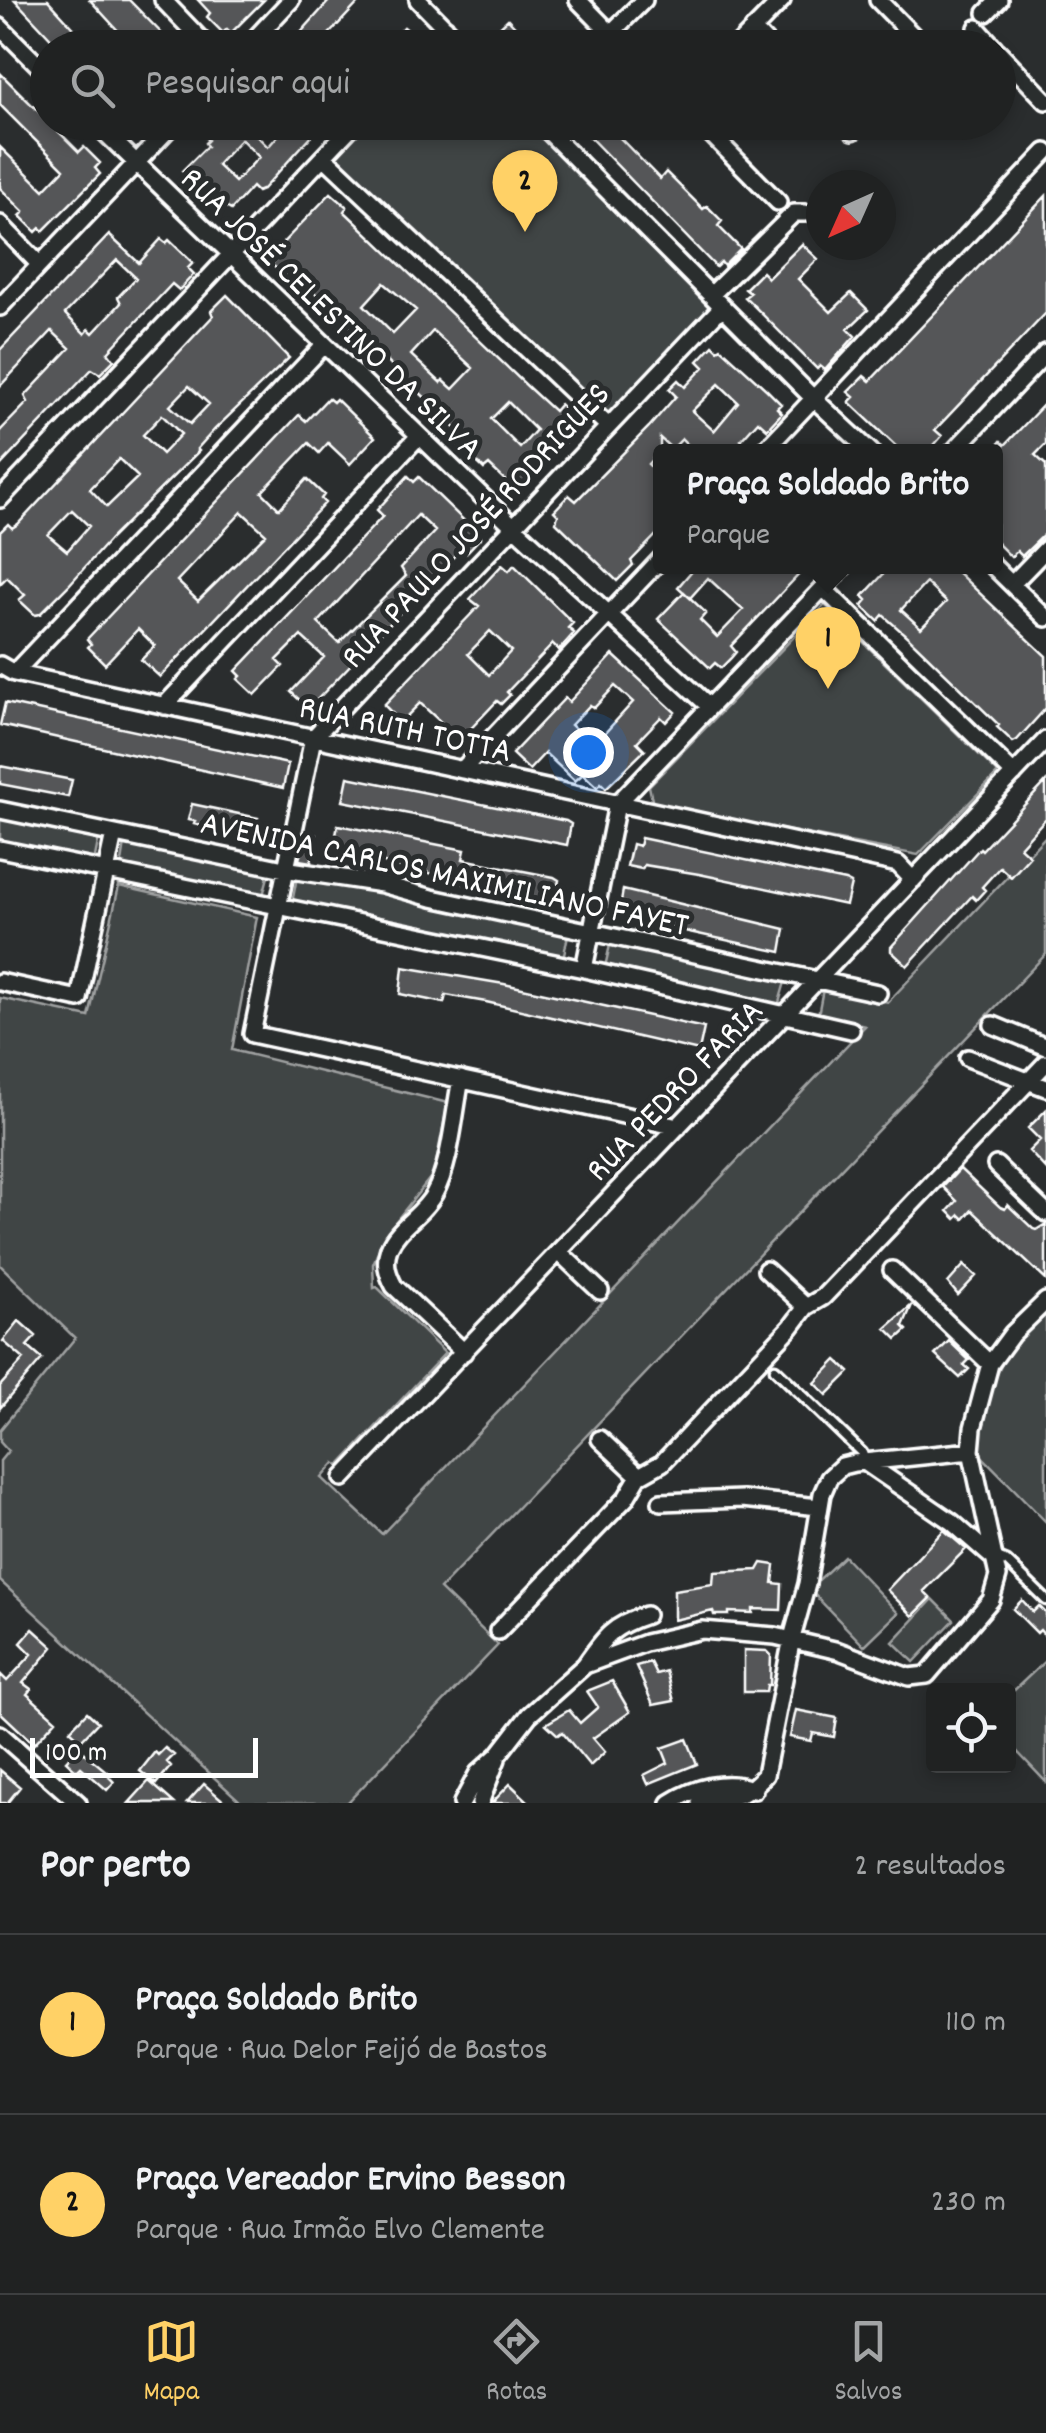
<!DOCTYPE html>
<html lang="pt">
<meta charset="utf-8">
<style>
:root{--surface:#202222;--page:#282a2a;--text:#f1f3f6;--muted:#a2a4a5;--line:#3d3f40;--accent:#ffd166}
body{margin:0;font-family:Dekko,sans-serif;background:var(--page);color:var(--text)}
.controls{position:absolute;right:30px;bottom:30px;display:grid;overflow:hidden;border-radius:10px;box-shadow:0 5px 15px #0003}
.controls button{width:90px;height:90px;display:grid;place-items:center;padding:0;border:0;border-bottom:2px solid var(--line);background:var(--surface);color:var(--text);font:50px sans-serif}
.compass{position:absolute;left:806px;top:170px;width:90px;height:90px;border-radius:50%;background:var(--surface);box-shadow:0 5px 15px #0003;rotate:225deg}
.scale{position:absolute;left:30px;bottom:25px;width:228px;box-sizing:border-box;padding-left:10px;border:5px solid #fff;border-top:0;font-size:28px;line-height:35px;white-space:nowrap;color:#fff;-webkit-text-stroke:8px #2a2d2e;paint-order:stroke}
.you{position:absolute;left:588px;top:752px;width:35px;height:35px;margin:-25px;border:8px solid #fff;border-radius:50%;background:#1a73e8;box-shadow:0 0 0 15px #1a73e833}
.badge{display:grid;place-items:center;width:65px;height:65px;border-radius:50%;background:var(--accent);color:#111;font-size:32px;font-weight:700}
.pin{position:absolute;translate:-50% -82px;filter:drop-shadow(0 2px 5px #0008)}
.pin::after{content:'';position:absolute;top:52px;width:35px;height:30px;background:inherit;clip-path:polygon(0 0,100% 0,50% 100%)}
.popup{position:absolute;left:653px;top:444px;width:350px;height:130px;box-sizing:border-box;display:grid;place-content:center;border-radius:10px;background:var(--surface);filter:drop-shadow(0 2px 8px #0005);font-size:32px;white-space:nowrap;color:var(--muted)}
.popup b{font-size:38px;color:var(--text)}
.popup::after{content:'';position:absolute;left:50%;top:100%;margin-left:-20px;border:20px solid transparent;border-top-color:var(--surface)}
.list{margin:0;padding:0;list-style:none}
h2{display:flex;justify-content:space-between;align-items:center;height:130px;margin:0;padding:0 40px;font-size:42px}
h2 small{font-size:32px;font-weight:400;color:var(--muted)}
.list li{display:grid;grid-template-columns:65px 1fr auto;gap:30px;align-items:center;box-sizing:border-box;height:180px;padding:0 40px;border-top:2px solid var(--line)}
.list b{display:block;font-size:38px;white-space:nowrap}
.list p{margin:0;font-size:32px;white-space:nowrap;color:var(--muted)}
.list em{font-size:32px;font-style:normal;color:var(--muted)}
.icon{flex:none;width:55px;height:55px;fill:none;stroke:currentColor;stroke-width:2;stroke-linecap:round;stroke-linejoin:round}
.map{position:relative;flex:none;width:1046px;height:1803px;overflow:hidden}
.search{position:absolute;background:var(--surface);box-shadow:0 5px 15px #0003;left:30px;right:30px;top:30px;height:110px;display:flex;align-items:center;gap:25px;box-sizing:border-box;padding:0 35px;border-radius:55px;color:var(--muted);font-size:38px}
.sheet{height:490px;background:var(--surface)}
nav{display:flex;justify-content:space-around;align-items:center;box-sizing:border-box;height:140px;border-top:2px solid var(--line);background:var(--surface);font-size:28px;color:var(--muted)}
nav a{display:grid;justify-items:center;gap:5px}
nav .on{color:var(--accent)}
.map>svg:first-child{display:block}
</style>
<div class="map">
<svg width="1046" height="1803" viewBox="0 0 1046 1803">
<rect width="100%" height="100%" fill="#2a2d2e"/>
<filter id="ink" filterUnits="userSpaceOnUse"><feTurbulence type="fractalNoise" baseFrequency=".01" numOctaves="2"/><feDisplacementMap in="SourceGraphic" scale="20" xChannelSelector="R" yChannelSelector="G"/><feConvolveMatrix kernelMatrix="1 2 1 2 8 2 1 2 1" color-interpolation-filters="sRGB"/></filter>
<g filter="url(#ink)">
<path fill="#414445" stroke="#a0a2a2" stroke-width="2.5" d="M368,123H527L709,307L608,414L335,157Z
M825,605L998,773L918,855L653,805L649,786Z
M0,815L99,837L94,862L0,842Z
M1046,836V954L440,1589L498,1645L347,1803H242L0,1581V1461L8,1451L0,1442V1430L75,1338L0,1265V998L89,1017L119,886L257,917L232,1050L448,1103L434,1173L385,1235L373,1264L374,1288L377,1287L445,1353L339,1466L335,1463L322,1478L382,1534L865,1026L818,1015L823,989L888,1002Z
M125,843L269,873L262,899L121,869Z
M297,877L379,890L568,935L563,959L292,903Z
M610,945L785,982L778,1006L605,967Z
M1046,1305V1522L977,1451L986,1398L1015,1336Z
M844,1556L898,1613L864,1646L809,1589Z
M933,1599L954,1620L914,1662L893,1642Z
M1046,1660V1782L1009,1743L1008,1696Z"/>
<path fill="#555758" stroke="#fff" stroke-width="2.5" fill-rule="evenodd" d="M15,0H48L92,48H60Z
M90,0H129L176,48H134Z
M198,0H264L231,33L227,29L223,33L207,17L210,13Z
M330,0H361L316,48H287Z
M508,19L536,48H501L493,40L495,38L492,34Z
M404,27L415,36L404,48H384Z
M0,73L79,152L84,147L100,163L95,168L100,174L43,231L40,228L36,232L20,216L24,212L0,188V147L44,190L64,169L0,105Z
M216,122H243L268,147L290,122H324L262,190L257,192L252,187L231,210L211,198L182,171L207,146L205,143L208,140L203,135ZM241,139L259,157L235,182L217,165Z
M575,122H610L620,132V138L660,179L666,172L703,209L707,206L722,221L718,226L741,249L724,266L721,262L716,267Z
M331,193L347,207L344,211L529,388L554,411L560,404L576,420L571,425L576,430L521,487L516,482L512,487L489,465L484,469L458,444L464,437L436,408L297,276L292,282L271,264L276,259L272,254ZM384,283L416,310L393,334L364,305ZM433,331L473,368L453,389L443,380L441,383L411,355ZM508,402L536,430L520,448L491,419Z
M1046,196V313L935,430L942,436L928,452H902L849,402L854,397L848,392L864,376L870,381Z
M109,235L139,263L161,239L166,243L169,240L193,263L188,268L194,274L179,290L172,284L108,352L114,360L100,374L92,369L0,466V431L28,402L25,396L70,348L52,331L0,386V350ZM117,260L136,278L118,297L121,303L93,333L89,329L85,334L65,314Z
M802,244L818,259L798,279L831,312L851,293L868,310L848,329L855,336L825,370L820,366L817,369L745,297L750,293L745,289L762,272L768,278Z
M227,295L289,358L215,429L197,449L199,451L111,538L69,585L40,614L35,615L19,600L25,595L7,577L0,584V532L8,524L12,528L18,524L213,316L211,311ZM189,386L209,404L190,424L170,406ZM162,415L181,434L162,454L143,435ZM119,459L138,477L107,507L90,489ZM72,510L89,526L67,551L48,535Z
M713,345L718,350L721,348L767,390L781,404L777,408L782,413L767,429L758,421L741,440L746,445L739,452H695L682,439L672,449L660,438V451L648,464L660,476V531L631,561L633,565L617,581L556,522L558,515L554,511L569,495L576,501L649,427L676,396L669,389L678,380L685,387L704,367L698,361ZM719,384L738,402L714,431L692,411Z
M328,398L333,402L336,399L375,437L350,464L328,443L319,453L309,443L262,492L279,509L307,479L324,495L321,499L325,503L160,677L141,660L155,646L138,629L105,664L88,647L91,644L87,639L299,415L306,421ZM242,512L266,534L198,601L177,581Z
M1046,402V444L1035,455L1046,465V533L1022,556L1017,551L1011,557L996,542V447L1001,441L1005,445Z
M408,476L414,482L419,477L481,537L466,553L461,549L312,705L307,707L291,692L324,657L301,636L277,660L283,666L255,695L238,679L241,676L236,671L383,516L377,510ZM418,515L435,531L401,568L406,576L339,643L318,623Z
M502,565L509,571L514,565L573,623L568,628L574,633L559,650L553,644L507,692L510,695L501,704L497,701L460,740L420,703L401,722L384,705L479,606L470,599ZM490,631L511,651L489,675L468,654Z
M696,566H807L731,646L736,652L731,658L721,668L715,663L710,668L658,619L684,592L706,613L700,620L717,637L743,610L708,578L690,598L678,587Z
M891,566H951L1046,656V708L1017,740L1013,742L997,727L999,725L910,639L883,615L878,621L862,606L867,600L863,596ZM926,583L946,602L921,628L901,610Z
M613,655L675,712L666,722L661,717L637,742L645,750L606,788L601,783L597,787L583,774L575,781L545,753L529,770L512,754L565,698L569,702ZM615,686L633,702L593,746L571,725L590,705L594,708Z
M5,703L288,764L283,788L0,725Z
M0,766L72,780L68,797L0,784Z
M348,777L566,821L571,824L567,845L343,801Z
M1046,782V818L1020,847L1030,856L1011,877L1000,867L982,887L985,890L976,900L972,896L907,966L891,951V947L980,848L982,850Z
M192,804L258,818L254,838L194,824L195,821L188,820Z
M338,825L465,850L463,859L554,877L559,880L554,903L465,885L462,880L338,853L339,846L334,845Z
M305,832L316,835L311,862L299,860Z
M641,838L845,881L851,884L846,905L699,874L644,865L642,869L627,866L632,844L639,846Z
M623,890L785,929L781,952L625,918L627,909L620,907Z
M403,967L504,984L704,1028L699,1051L486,1002L446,995L444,1003L400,994Z
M1046,1110V1169L1029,1151L1040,1140L1028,1128Z
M960,1169L1000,1207L1005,1209L1008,1205L1033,1229L1036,1230L1046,1224V1280L972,1210L964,1219L960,1215L956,1219L948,1211L957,1201L943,1187Z
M964,1265L976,1276L958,1295L948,1283Z
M912,1305L903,1326L907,1330L897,1339L886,1328Z
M19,1321L36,1336L27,1346L42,1359L0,1408V1386L24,1359L3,1341Z
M949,1341L969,1360L964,1365L969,1369L960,1378L935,1355Z
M837,1360L850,1372L827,1395L815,1383Z
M944,1530L966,1549L924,1591L931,1598L913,1616L887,1590Z
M762,1563L775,1565L773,1583L782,1584L781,1610L753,1609V1613L729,1612V1615H714L713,1611L674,1620V1590L713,1584L714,1572L758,1570Z
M1022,1600L1033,1612L1039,1606L1046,1613V1637L1040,1630L1037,1633L1013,1609Z
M33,1629L53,1647L23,1683L31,1689L27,1694L56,1720L34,1744L0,1712V1674L7,1681L32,1654L21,1643Z
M744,1650L767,1651L771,1655L770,1685H767L766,1692H744Z
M650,1662L656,1674L666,1671L674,1701L653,1705L636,1666Z
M612,1681L630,1712L593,1738L605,1752L590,1766L562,1732L558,1735L546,1724L569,1710L580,1723L598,1707L587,1691Z
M796,1710L837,1718L834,1737L813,1733L811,1741L790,1737Z
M87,1712L98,1722L81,1740L70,1730Z
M687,1739L697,1764L648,1784L644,1775L668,1763L662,1748Z
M78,1748L111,1775L109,1777L114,1782L107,1790L81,1767L77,1771L66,1761Z
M165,1748L174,1755L167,1762L171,1766L156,1784L140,1771L155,1752L158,1755Z
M0,1770L20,1787L7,1803H0Z
M149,1781L174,1803H129Z
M204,1784L226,1803H187Z
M510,1784L530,1803H492Z"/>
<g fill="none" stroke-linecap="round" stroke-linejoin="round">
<defs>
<path id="lane" d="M775,1369L862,1453L866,1463
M997,1558L1007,1562L1046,1600"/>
<path id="street" d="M163,0L209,48
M418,0L465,48
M578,0L625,48
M878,0L925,48
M986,13L999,0
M0,27L48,75
M977,28L995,48
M753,29L771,48
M611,33L644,0
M246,48L291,0
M426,48L445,27
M735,48L782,0
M998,51L1046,101
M94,122L513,526L709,706
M539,122L814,399L871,452
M699,122L778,202
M845,122L853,131
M324,157L607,425
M0,224L40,265
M711,295L794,213H805
M0,307L175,122
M763,452L1046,152
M953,452L1046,353
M0,499L356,122
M993,566L1046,618
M1012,584L1046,549
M823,588L1014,774
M0,665L14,673L898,864L913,880
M14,673L324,345
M164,706L419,436
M462,770L660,560
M0,810L284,869L382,884L432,898L878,993
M0,849L584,969L851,1030
M584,969L617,804L844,566
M0,982L79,999L114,834
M993,1025L1046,1047
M968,1058L1046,1088
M461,1079C454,1113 451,1164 434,1194C423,1215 398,1226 389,1248C384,1262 387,1273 394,1286L464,1352
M678,1127L252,1034L313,738L722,307
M996,1165L1046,1213
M559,1252L600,1291
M766,1270L806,1307
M892,1270L990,1364
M600,1439L639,1476
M866,1463L952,1522L991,1556
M343,1478L1046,740
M661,1502L742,1499L819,1507
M498,1631L626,1498L639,1476L662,1463L791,1327L806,1307L823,1297L1046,1063
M585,1665C605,1636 612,1626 646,1615
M0,1734L78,1803
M462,1803L478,1773L498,1755L529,1715L585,1665L645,1643L702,1630L775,1636L839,1651L909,1677L927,1675L991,1600L998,1576L971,1451L973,1428L990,1364L1012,1334L1046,1301
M480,1803L497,1759
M670,1803C694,1788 726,1778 754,1790
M700,1803C734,1793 739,1803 765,1775L792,1638L807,1584L822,1494L829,1478L842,1466L854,1463L971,1451"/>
</defs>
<use href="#lane" stroke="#fff" stroke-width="15"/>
<use href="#street" stroke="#fff" stroke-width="22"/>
<use href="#lane" stroke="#2a2d2e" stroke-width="8"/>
<use href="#street" stroke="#2a2d2e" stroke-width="15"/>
</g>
</g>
<g text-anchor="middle" stroke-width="10" stroke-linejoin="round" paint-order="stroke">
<g font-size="35" fill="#fff" stroke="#2a2d2e">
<text transform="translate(333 312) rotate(44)" y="12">RUA JOSÉ CELESTINO DA SILVA</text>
<text transform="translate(474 524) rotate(-47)" y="12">RUA PAULO JOSÉ RODRIGUES</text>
<text transform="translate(406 727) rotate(12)" y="12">RUA RUTH TOTTA</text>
<text transform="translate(445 872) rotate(12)" y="12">AVENIDA CARLOS MAXIMILIANO FAYET</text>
<text transform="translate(673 1089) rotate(-46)" y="12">RUA PEDRO FARIA</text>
</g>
</g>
</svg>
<div class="controls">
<button><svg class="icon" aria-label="locate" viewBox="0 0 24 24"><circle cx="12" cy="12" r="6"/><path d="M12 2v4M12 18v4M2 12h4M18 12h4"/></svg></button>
</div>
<svg class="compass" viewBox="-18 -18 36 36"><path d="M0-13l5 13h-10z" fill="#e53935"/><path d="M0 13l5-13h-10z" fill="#a2a4a5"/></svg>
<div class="scale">100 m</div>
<div class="you"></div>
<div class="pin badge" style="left:828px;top:689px">1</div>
<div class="popup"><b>Praça Soldado Brito</b>Parque</div>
<div class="pin badge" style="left:525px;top:232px">2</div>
<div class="search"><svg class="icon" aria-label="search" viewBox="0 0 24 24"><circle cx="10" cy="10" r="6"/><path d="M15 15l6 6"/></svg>Pesquisar aqui</div>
</div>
<section class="sheet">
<h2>Por perto<small>2 resultados</small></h2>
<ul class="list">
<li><span class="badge">1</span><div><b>Praça Soldado Brito</b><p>Parque · Rua Delor Feijó de Bastos</p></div><em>110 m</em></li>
<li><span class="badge">2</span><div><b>Praça Vereador Ervino Besson</b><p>Parque · Rua Irmão Elvo Clemente</p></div><em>230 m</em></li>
</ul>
</section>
<nav>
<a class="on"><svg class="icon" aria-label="map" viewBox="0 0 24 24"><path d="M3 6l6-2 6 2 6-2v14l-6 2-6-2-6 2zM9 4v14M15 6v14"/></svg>Mapa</a>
<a><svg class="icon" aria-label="directions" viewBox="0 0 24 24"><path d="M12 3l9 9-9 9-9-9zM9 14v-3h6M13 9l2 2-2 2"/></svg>Rotas</a>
<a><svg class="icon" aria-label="saved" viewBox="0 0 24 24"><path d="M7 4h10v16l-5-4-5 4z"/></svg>Salvos</a>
</nav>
